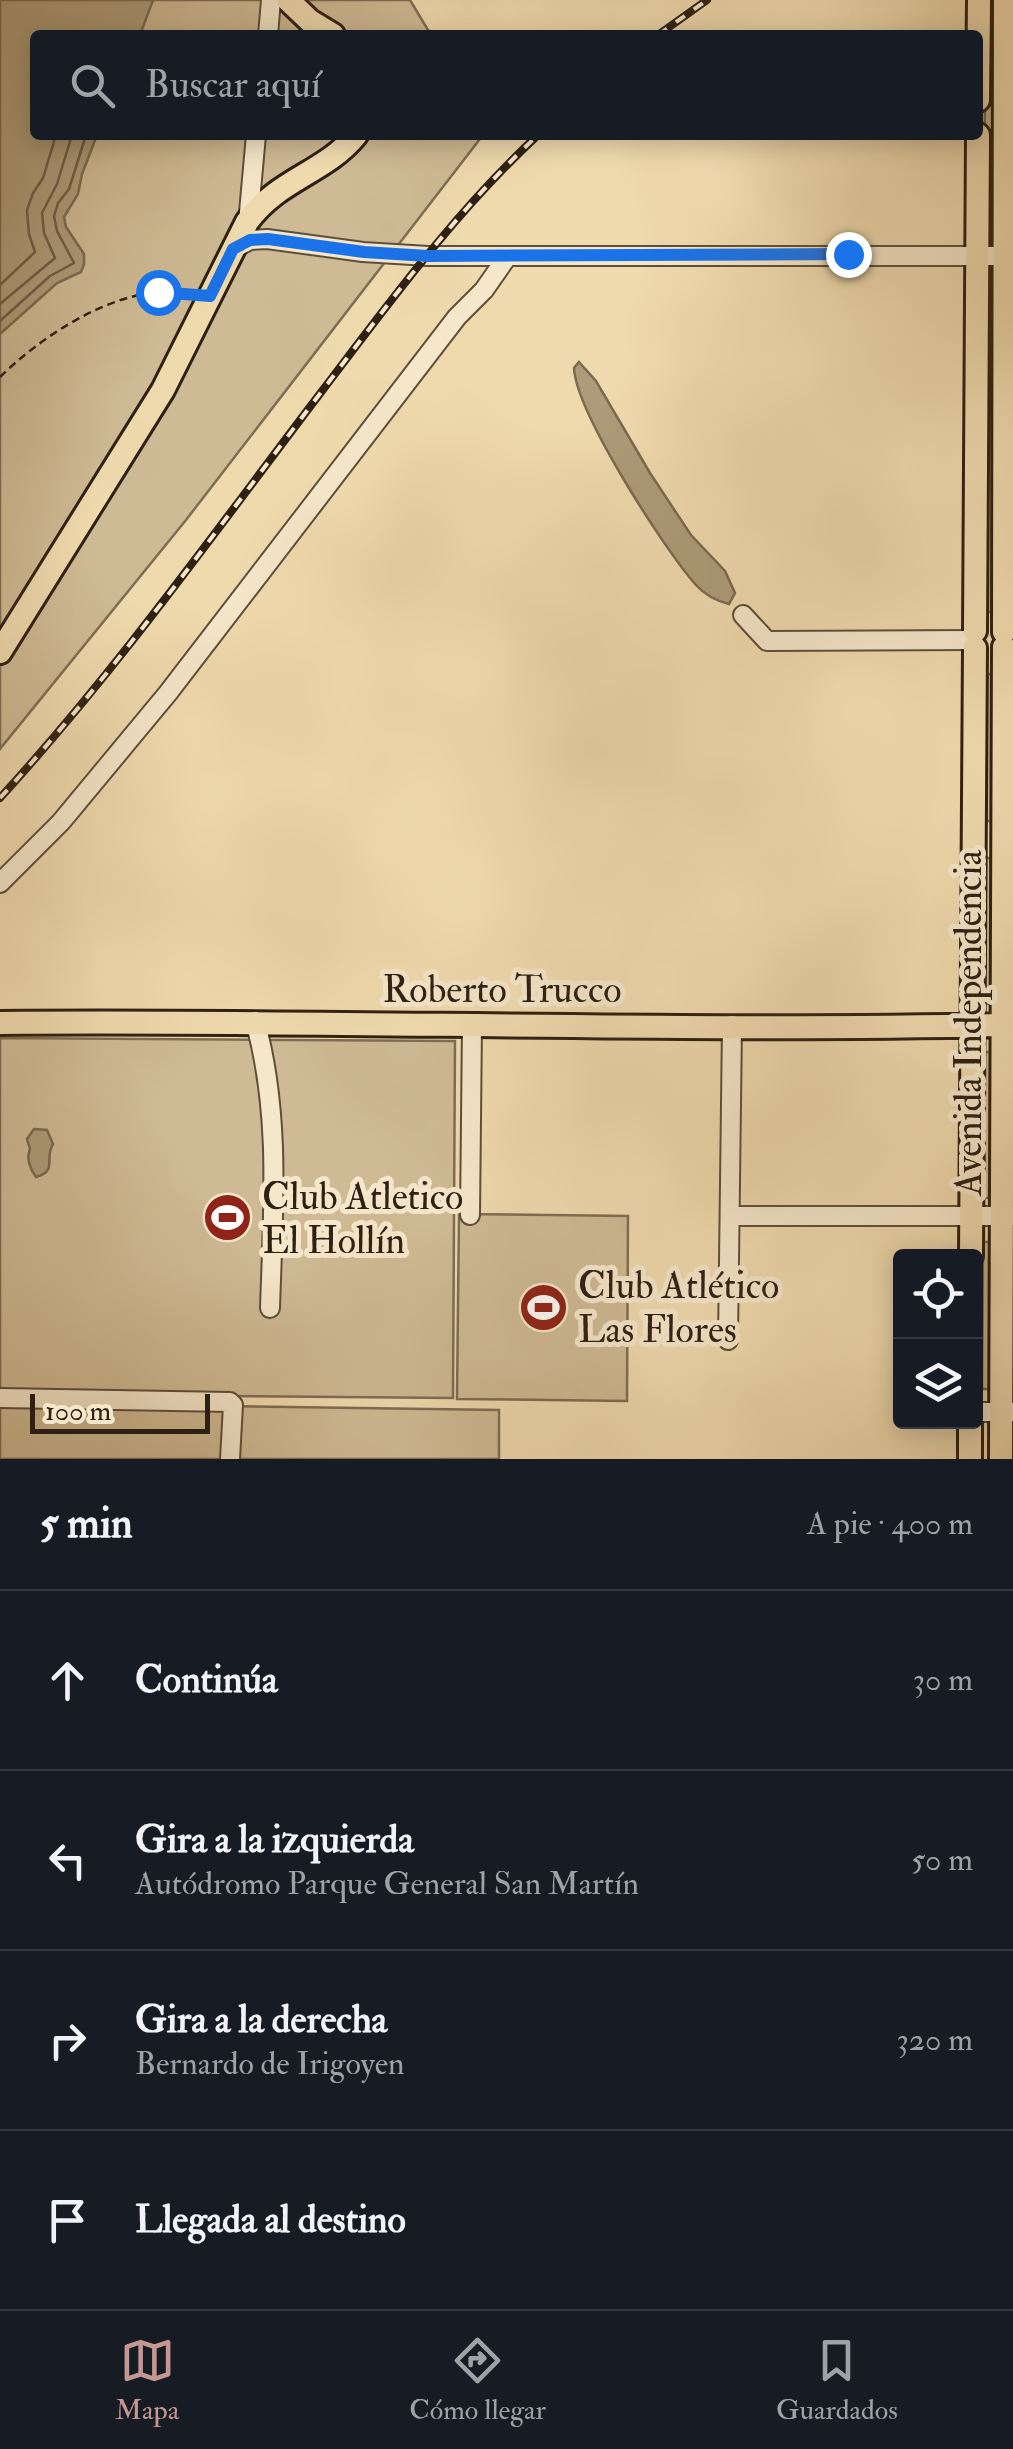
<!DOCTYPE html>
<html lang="es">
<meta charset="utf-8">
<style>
:root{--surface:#171b24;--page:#20242c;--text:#f1f3f6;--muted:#9ea1a6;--line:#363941;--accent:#c59692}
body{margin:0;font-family:"IM FELL Double Pica",serif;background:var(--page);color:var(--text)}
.controls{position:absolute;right:30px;bottom:30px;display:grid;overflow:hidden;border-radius:10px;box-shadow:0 5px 25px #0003}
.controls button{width:90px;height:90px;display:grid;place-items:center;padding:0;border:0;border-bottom:2px solid var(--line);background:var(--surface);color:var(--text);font:50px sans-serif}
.scale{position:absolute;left:30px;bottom:25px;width:180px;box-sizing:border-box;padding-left:10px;border:5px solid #2e2013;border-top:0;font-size:28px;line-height:35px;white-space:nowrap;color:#2e2013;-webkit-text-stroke:8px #f5e7ca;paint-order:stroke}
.stop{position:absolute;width:30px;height:30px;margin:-22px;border:8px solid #1a73e8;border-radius:50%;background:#fff}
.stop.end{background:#1a73e8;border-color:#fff;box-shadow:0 2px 10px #0008}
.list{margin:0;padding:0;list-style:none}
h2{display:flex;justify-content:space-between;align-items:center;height:130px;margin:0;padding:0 40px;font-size:42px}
h2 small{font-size:32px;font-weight:400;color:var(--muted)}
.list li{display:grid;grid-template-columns:65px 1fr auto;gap:30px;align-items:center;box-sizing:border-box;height:180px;padding:0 40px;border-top:2px solid var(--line)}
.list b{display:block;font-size:38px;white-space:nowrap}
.list p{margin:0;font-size:32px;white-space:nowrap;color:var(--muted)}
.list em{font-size:32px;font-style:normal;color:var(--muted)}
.icon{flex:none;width:55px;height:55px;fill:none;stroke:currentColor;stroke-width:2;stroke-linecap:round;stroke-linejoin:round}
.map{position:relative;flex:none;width:1013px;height:1459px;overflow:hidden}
.search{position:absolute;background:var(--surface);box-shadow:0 5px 25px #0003;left:30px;right:30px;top:30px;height:110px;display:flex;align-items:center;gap:25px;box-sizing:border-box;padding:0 35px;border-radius:10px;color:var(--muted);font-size:38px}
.sheet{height:850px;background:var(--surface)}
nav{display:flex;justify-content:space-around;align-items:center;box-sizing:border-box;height:140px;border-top:2px solid var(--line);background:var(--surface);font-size:28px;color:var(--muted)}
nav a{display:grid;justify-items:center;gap:5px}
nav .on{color:var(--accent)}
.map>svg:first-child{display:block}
</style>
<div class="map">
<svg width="1013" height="1459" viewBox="0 0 1013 1459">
<rect width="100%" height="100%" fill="#efdaae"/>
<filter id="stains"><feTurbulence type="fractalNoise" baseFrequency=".002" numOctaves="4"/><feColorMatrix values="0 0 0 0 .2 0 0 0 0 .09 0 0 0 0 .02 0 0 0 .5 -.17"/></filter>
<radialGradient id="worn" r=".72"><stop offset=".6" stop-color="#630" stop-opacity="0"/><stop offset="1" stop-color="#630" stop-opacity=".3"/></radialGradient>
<path fill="#ceba94" stroke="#7e6d54" stroke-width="2.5" d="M0,0H410L431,35H35V135H483L186,520L0,749Z
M985,91H996V238H984Z
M985,268H996L995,612H984Z
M985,674H996L995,821H984Z
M982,858H993V1004H981Z
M0,1038L455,1041L453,1398L0,1394Z
M982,1052H993L992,1198H981Z
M459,1214L628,1216L627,1401L457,1399Z
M983,1242H994L993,1389H982Z
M0,1403L499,1410V1459H0Z"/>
<path fill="#ad9b79" stroke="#7a6a50" stroke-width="2.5" d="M0,0H153L140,35H35V135H97L82,174L78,194L64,217L66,227L84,254V264L81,272L57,283L0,334Z
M579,362L596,381L650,473L691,535L725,571L735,593L729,604C717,601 704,594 696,585C664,549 576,412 574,368Z
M34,1129L47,1130L53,1144C44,1157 58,1172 36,1177C30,1169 26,1158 30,1149L27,1139Z"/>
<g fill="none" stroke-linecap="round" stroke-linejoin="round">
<path stroke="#6e5e46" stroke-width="2.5" d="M0,285L35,252L29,234L27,210L33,193L43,178L56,135
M0,304L55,258L44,233L42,213L57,184L72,135
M0,321L50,276L74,263L57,231L54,216L58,203L69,189L86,135"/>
<defs>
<path id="minor" d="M268,35L271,0
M248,223L256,135
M233,249L250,240L267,239L363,252L428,256H1013
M743,615L767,641L972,640
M0,883L61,822L168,693L457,317L484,290L507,257
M255,1021C281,1114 273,1211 270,1308
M470,1215L472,1024
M730,1216H1013
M728,1340L732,1025
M0,1398L230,1402L233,1405L230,1459
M976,1412H1013"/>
<path id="major" d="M288,0L310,21L333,35
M978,100L979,0
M975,631L978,135
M1004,632L1005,0
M0,652L163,390L247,222C278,179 325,173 356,135
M0,1023C334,1020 669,1032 1003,1025
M971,1256L975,648
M970,1422V1459
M1001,1459L1004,647"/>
</defs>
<use href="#minor" stroke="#5e4e3a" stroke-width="22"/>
<use href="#major" stroke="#2e2013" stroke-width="28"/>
<path stroke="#2e2013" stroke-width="2.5" stroke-dasharray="8 5" stroke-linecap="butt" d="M0,377C40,338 100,298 157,292C167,291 179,294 189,294"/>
<use href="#minor" stroke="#f5e7ca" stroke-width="18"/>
<use href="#major" stroke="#efdaae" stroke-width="22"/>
<defs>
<path id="rail" d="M658,35L707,0
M0,798C117,670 217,529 322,391C389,303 456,211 538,135"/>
</defs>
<use href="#rail" stroke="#2e2013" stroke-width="8"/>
<use href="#rail" stroke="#f5e7ca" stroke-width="4" stroke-dasharray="11" stroke-linecap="butt"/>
</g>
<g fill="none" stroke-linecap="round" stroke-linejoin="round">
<path stroke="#1a73e8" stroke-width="12" d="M158,292L210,296L233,249L250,240L268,239L364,252L428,256L848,254"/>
</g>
<defs>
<symbol id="stadium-disc" viewBox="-11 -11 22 22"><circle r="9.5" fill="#8f2418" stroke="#f5e7ca"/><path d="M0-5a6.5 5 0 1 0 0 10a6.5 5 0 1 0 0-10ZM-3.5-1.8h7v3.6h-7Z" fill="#fff"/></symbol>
</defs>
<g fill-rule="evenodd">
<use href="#stadium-disc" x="200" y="1190" width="55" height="55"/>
<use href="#stadium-disc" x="516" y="1280" width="55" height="55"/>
</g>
<g text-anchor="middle" stroke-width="10" stroke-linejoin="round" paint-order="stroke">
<g font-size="38" fill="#2e2013" stroke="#f5e7ca">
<text x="502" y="1002">Roberto Trucco</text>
<text transform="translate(968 1023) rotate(-90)" y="13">Avenida Independencia</text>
</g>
<g font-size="38" fill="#2e2013" stroke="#f5e7ca" text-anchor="start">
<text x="262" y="1209">Club Atletico<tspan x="262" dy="44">El Hollín</tspan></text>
<text x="578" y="1298">Club Atlético<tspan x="578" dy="44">Las Flores</tspan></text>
</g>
</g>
<rect width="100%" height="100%" filter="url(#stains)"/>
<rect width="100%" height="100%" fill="url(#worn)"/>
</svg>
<div class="controls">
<button><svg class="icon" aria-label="locate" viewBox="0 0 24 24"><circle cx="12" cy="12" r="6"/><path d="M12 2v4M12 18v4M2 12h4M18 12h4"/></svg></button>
<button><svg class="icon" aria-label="layers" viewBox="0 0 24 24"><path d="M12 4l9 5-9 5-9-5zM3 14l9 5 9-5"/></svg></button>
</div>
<div class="scale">100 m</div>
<div class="stop" style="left:158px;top:292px"></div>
<div class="stop end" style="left:848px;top:254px"></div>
<div class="search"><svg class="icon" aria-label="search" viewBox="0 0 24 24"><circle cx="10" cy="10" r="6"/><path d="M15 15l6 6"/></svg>Buscar aquí</div>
</div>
<section class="sheet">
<h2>5 min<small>A pie · 400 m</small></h2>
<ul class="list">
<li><svg class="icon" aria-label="ahead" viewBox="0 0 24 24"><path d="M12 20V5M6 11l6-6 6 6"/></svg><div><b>Continúa</b></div><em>30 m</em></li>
<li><svg class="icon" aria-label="left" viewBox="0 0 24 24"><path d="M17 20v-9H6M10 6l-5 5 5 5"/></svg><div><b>Gira a la izquierda</b><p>Autódromo Parque General San Martín</p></div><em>50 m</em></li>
<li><svg class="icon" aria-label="right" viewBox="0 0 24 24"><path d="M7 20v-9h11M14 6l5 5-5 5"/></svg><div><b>Gira a la derecha</b><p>Bernardo de Irigoyen</p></div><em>320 m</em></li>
<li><svg class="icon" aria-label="arrive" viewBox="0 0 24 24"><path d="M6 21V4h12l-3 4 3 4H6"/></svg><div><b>Llegada al destino</b></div></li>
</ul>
</section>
<nav>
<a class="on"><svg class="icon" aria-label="map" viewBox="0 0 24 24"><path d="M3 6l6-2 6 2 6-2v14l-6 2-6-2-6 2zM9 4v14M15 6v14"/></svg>Mapa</a>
<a><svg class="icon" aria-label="directions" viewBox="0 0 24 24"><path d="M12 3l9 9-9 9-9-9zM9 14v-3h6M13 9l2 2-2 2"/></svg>Cómo llegar</a>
<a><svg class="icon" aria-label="saved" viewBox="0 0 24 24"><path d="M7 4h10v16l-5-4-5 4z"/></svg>Guardados</a>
</nav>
